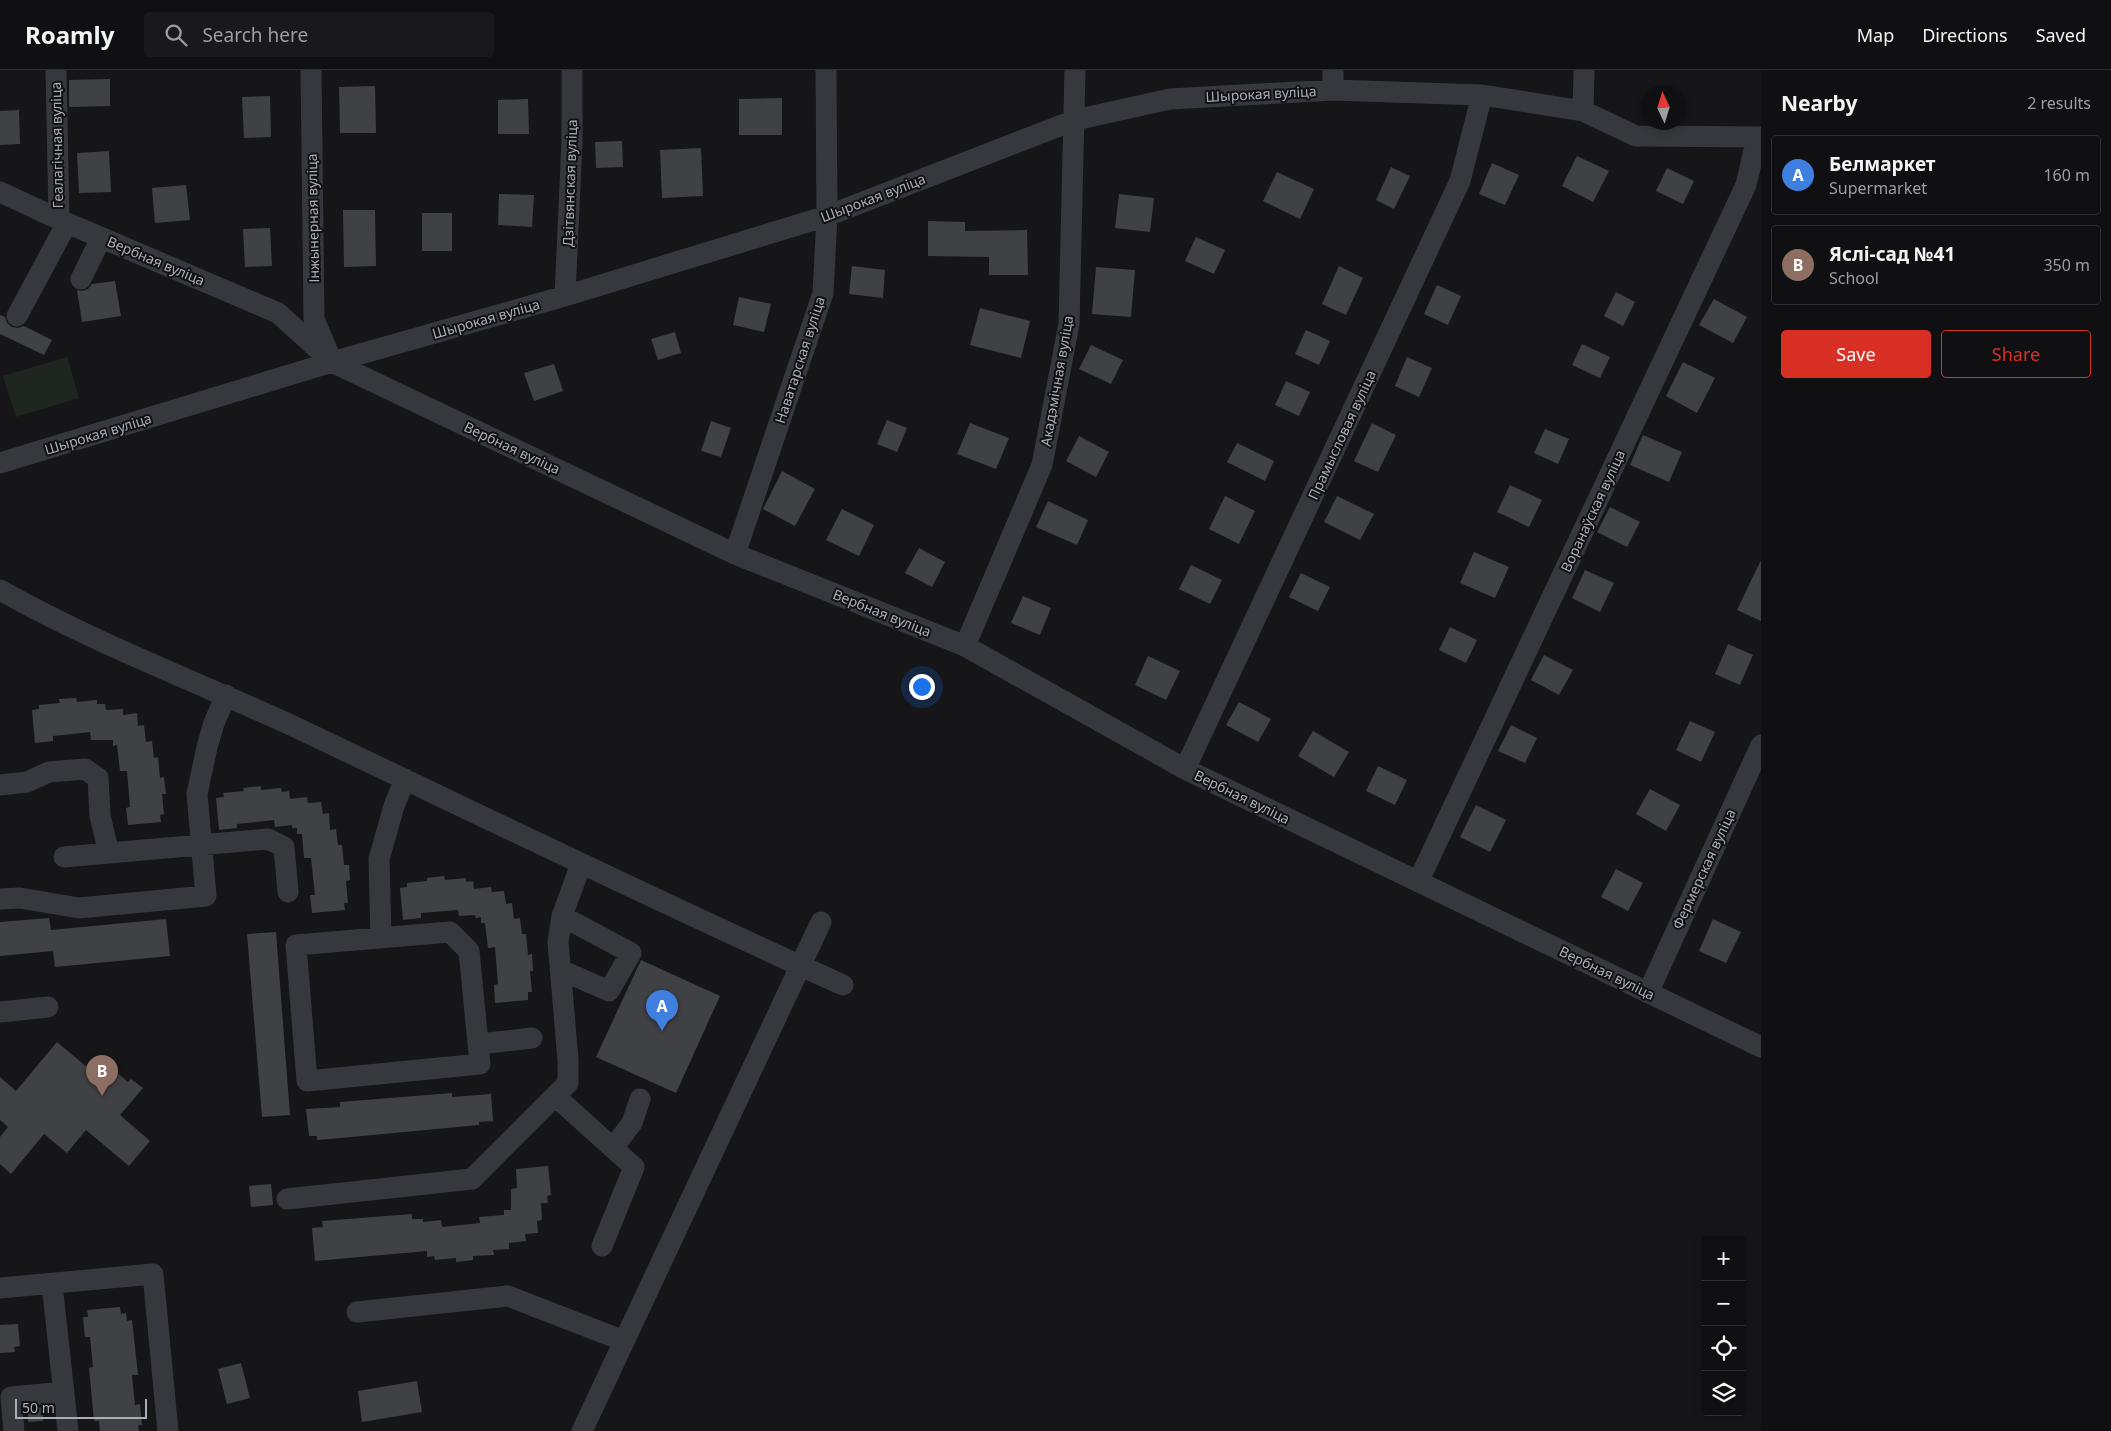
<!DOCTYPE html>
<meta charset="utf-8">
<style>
:root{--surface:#101012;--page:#19191b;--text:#f1f3f6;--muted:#9c9d9f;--line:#303032;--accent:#d93025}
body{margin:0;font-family:"Noto Sans",sans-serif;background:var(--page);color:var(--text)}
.controls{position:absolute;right:15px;bottom:15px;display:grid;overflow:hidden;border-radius:5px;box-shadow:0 2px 8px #0003}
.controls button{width:45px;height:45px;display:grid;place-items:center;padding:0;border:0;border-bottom:1px solid var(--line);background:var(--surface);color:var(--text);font:25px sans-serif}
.compass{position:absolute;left:1641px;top:15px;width:45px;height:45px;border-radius:50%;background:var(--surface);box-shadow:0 2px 8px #0003;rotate:356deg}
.scale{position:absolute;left:15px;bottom:12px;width:132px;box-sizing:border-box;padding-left:5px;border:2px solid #a8adb8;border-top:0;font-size:14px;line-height:18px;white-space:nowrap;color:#a8adb8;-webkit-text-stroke:4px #111113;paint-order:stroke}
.you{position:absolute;left:921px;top:616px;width:18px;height:18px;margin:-12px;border:4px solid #fff;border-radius:50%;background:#1a73e8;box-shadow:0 0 0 8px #1a73e833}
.badge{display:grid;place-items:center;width:32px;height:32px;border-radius:50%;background:var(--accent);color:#fff;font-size:16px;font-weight:700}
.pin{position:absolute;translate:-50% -41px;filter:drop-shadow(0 1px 2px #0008)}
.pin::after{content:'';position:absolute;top:26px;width:18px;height:15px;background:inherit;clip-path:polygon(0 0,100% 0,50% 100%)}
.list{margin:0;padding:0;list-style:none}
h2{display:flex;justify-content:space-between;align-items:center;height:65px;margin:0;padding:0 20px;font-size:21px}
h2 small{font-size:16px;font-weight:400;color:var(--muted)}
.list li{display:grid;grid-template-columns:32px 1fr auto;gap:15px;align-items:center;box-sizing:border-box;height:80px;margin:0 10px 10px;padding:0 10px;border:1px solid var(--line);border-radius:5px}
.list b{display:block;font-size:19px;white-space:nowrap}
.list p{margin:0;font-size:16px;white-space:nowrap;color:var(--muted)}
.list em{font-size:16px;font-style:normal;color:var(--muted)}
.actions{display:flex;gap:10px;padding:15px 20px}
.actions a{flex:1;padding:11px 0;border:1px solid var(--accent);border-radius:5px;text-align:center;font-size:18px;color:var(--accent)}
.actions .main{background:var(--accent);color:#fff}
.icon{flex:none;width:28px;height:28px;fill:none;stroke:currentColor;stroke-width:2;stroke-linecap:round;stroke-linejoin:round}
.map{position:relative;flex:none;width:1761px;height:1361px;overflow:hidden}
header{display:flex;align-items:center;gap:30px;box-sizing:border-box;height:70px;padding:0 25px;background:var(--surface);border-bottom:1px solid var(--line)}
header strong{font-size:24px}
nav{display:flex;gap:28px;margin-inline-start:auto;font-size:18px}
.search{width:350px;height:45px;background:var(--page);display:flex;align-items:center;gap:12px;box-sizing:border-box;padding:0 18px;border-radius:5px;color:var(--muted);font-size:19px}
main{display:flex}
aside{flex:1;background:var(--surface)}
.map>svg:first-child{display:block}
</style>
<header>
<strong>Roamly</strong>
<div class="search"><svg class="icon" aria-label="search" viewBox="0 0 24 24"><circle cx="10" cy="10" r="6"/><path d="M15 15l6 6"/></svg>Search here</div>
<nav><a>Map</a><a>Directions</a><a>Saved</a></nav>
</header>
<main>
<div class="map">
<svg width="1761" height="1361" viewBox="0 0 1761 1361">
<rect width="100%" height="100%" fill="#161618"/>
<path fill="#1e261f" d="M67,287L79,328L16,347L3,306Z"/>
<path fill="#404145" d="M110,9V36L69,37V10Z
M375,16L376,63H340L339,17Z
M270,26L271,67L244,68L242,27Z
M782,28V65H739V29Z
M528,29L529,64H498V30Z
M19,40L20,74L0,75V41Z
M622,71L623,97L596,98L595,72Z
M701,78L703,126L662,128L660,80Z
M109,81L111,122L79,123L77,83Z
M1577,86L1609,101L1593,132L1562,116Z
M1492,93L1519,105L1505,135L1479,124Z
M1391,97L1410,106L1394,139L1376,130Z
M1667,98L1694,111L1683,134L1656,121Z
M1277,102L1314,119L1300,149L1263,131Z
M186,115L190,150L155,153L152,118Z
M499,124L534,125L532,157L498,155Z
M1119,124L1154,128L1150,162L1115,158Z
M343,140H375L376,196L344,197Z
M422,143H452V181H422Z
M928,151L965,152V161L1027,160L1028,205H989V187L928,186Z
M270,158L272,196L245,197L243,159Z
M1196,167L1225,180L1214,204L1185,191Z
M852,196L885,200L883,228L849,224Z
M1339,196L1363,208L1346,245L1322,234Z
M1096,197L1135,200L1131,247L1092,244Z
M115,211L121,246L82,252L77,220L82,221L88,219L92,214Z
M1437,215L1461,226L1448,255L1424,244Z
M1616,222L1635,232L1623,256L1604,246Z
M739,227L771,234L764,262L733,255Z
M1714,229L1747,247L1733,273L1699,255Z
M980,238L1030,251L1021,288L970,275Z
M0,245L5,247L7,253L12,257L18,258L24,256L52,270L44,285L0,264Z
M1306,260L1330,271L1319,295L1295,284Z
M675,262L681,283L658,290L651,269Z
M1582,274L1610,287L1600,308L1572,295Z
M1091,275L1123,290L1111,314L1079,299Z
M1407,287L1432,298L1419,327L1395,316Z
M1683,292L1715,308L1697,343L1666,326Z
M554,294L563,321L534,331L524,303Z
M1286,311L1310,322L1299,346L1275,335Z
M887,350L907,358L897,382L877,374Z
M711,351L731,358L721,387L701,381Z
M970,353L1009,368L996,399L957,384Z
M1372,353L1396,365L1378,402L1354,391Z
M1545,359L1569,369L1558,394L1534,383Z
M1643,365L1682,382L1669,412L1630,395Z
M1079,366L1109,382L1096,407L1066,391Z
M1237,373L1274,391L1265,411L1227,392Z
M782,401L815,419L795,456L763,439Z
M1510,415L1542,430L1529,457L1497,442Z
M1225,426L1255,441L1239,474L1209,459Z
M1337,426L1374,444L1360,470L1324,452Z
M1048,431L1088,450L1077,475L1036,457Z
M1610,437L1640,452L1627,477L1597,462Z
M842,439L874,455L859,486L826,470Z
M919,478L945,492L932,517L905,503Z
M1474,482L1509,497L1495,528L1460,513Z
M1761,490V551L1737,540Z
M1191,495L1222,510L1210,534L1179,519Z
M1585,500L1614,513L1600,542L1572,528Z
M1301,503L1330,517L1318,541L1289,527Z
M1023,526L1051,538L1040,565L1011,553Z
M1450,557L1477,570L1466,593L1439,580Z
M1728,574L1753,585L1740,615L1715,604Z
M1544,585L1573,600L1559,625L1531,610Z
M1148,586L1180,601L1166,630L1135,615Z
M76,628L77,632L97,630V634H105L106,640L123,639V645L137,643L138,656L144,655L146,672L152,671L154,688L158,687L160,708L164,707L166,724H162L164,744L160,745L161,752L128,755L126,738L130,737L127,701H120L117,675L113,676V670H91L90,662L53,666V671L35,673L32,640L39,639V635L60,633L59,629Z
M1239,632L1271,649L1258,672L1226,655Z
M1690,651L1715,662L1701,692L1676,680Z
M1511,655L1537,668L1525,693L1498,681Z
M1313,661L1349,682L1334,707L1298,686Z
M1378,696L1407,710L1395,735L1366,721Z
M261,716V720L281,718L282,722L289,721L290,729L307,727L308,733L321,732L323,744L329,743L330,760L336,759L338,775H342L344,795H349L350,810L346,811L348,833H344L345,840L312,843L310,825H315L311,788H304L302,764H297V758H292V755L275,757L274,750L237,754V758L219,760L216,728L224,727L223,723L244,721L243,718Z
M1650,719L1680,735L1666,761L1636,744Z
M1476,735L1506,750L1490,782L1460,767Z
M1616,799L1643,813L1628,841L1601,827Z
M444,806L445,810L466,808V812L473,811L474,819L491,817L492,822L504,821L506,834L512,833L514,849L520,848L522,864H526L528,885L532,884L533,901H530L532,922H528V930L495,933L494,915L498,914L495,877L488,878L485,853H481V847L476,848L475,845L459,846L458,840L421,843V848L403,850L400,818L407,817V813L427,811V808Z
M49,848L51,860L166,849L170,886L55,897L53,881L0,886V852Z
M1713,849L1741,862L1726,893L1699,881Z
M276,862L290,1045L262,1047L247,864Z
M641,890L720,926L676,1023L596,987Z
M57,972L106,1013L115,1001L128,1012L131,1009L143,1018L120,1045L150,1071L129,1096L86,1060L67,1083L44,1064L11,1104L0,1094V1067L8,1057L0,1050V1007L16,1021Z
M452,1023V1027L491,1024L493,1051L479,1052V1055L330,1069L317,1070V1066H309L306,1039L340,1037V1032Z
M548,1096L551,1125L547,1126L548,1133H541L542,1150L537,1151L538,1163L525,1164L526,1171L509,1173V1179L493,1180L494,1185L473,1186V1190L456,1192V1188L435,1190L434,1186L427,1187V1181L315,1191L312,1158L323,1157L322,1151L412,1144V1149H423V1152L441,1150L442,1157L480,1153L479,1147L504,1145V1140H511V1119L517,1118L516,1099Z
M271,1114L273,1135L251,1137L249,1116Z
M120,1237L121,1244L126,1243L127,1251L132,1250L138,1305H132L135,1335L140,1334L142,1355H138L139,1361H100L99,1351H94L89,1298L93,1297L90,1267H85L83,1247H88L87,1240Z
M18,1254L20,1276L14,1277L15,1282L0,1283V1255Z
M241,1293L250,1328L227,1334L218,1299Z
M417,1311L422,1342L362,1352L358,1321Z
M43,1337V1351L28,1352V1338Z"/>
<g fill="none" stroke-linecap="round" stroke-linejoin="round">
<path stroke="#37383d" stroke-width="21" d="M56,0L59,149
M311,0L314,249L330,287
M1333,0V20
M1583,41L1584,0
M0,122L67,153L278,243L332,292L735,484L965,576L1185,699L1761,977
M81,209L101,168
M565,226L572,71V0
M17,246L67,153
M0,393L332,292L565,226L827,146L1075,50L1170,29L1333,20L1482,25L1583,41L1636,66L1761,67
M735,484L823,223L827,146L826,0
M0,520C94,573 195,611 293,656C476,743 658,832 843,915
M965,576L1042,395L1069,254L1075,0
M1185,699L1460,111L1482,25
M0,715L27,712L49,702L85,699L98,708L100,746L109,783
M64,787L268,769L284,777L288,822
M1418,812L1746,115L1757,67
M0,829L20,828L79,838L206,826L197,724L207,677L214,653L226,625
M450,862L469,881L480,994L307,1011L296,875Z
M381,868L379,789L394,736L405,709
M561,900L609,921L631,883L562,846
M1648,923L1761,675
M0,942L48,937
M479,974L532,968
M555,1026L634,1097L602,1176
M613,1078L632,1053L640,1029
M287,1129L472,1109L568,1013V990L558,872L562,846L581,794
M52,1214L68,1361
M0,1218L153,1204L168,1361
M357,1242L508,1226L624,1271
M14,1361L11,1327L64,1322
M582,1361L821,852"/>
</g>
<g text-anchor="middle" stroke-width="4" stroke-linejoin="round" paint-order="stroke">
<g font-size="14" fill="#a8adb8" stroke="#111113">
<text transform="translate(1261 24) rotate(-3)" y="5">Шырокая вуліца</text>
<text transform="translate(57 75) rotate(-91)" y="5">Геалагічная вуліца</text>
<text transform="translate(570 113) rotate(-88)" y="5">Дзітвянская вуліца</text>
<text transform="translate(873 128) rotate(-21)" y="5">Шырокая вуліца</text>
<text transform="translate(313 148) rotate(-91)" y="5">Інжынерная вуліца</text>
<text transform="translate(156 191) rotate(23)" y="5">Вербная вуліца</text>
<text transform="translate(486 249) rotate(-16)" y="5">Шырокая вуліца</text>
<text transform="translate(800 290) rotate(-72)" y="5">Наватарская вуліца</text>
<text transform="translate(1057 311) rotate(-80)" y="5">Акадэмічная вуліца</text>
<text transform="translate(98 364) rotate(-17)" y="5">Шырокая вуліца</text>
<text transform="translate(1342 365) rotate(-65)" y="5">Прамысловая вуліца</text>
<text transform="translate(512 378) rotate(25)" y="5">Вербная вуліца</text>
<text transform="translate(1593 441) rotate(-65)" y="5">Воранаўская вуліца</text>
<text transform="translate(882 543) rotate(22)" y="5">Вербная вуліца</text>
<text transform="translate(1242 727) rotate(26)" y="5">Вербная вуліца</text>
<text transform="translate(1704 799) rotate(-65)" y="5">Фермерская вуліца</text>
<text transform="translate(1607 903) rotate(26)" y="5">Вербная вуліца</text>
</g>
</g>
</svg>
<div class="controls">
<button>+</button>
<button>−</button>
<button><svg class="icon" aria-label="locate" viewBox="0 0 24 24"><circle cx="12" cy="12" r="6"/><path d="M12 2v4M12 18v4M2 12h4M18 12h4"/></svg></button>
<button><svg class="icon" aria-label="layers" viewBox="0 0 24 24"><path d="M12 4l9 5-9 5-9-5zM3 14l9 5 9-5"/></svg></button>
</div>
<svg class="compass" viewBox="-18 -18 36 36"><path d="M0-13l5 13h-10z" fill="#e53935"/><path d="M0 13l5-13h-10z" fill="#9c9d9f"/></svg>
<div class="scale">50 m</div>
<div class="you"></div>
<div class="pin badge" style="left:662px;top:961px;background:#3f7fe0">A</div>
<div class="pin badge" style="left:102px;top:1026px;background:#8d6e63">B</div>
</div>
<aside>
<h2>Nearby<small>2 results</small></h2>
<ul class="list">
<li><span class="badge" style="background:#3f7fe0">A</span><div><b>Белмаркет</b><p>Supermarket</p></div><em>160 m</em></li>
<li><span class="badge" style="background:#8d6e63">B</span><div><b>Яслі-сад №41</b><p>School</p></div><em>350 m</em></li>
</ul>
<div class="actions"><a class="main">Save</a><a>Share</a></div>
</aside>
</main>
